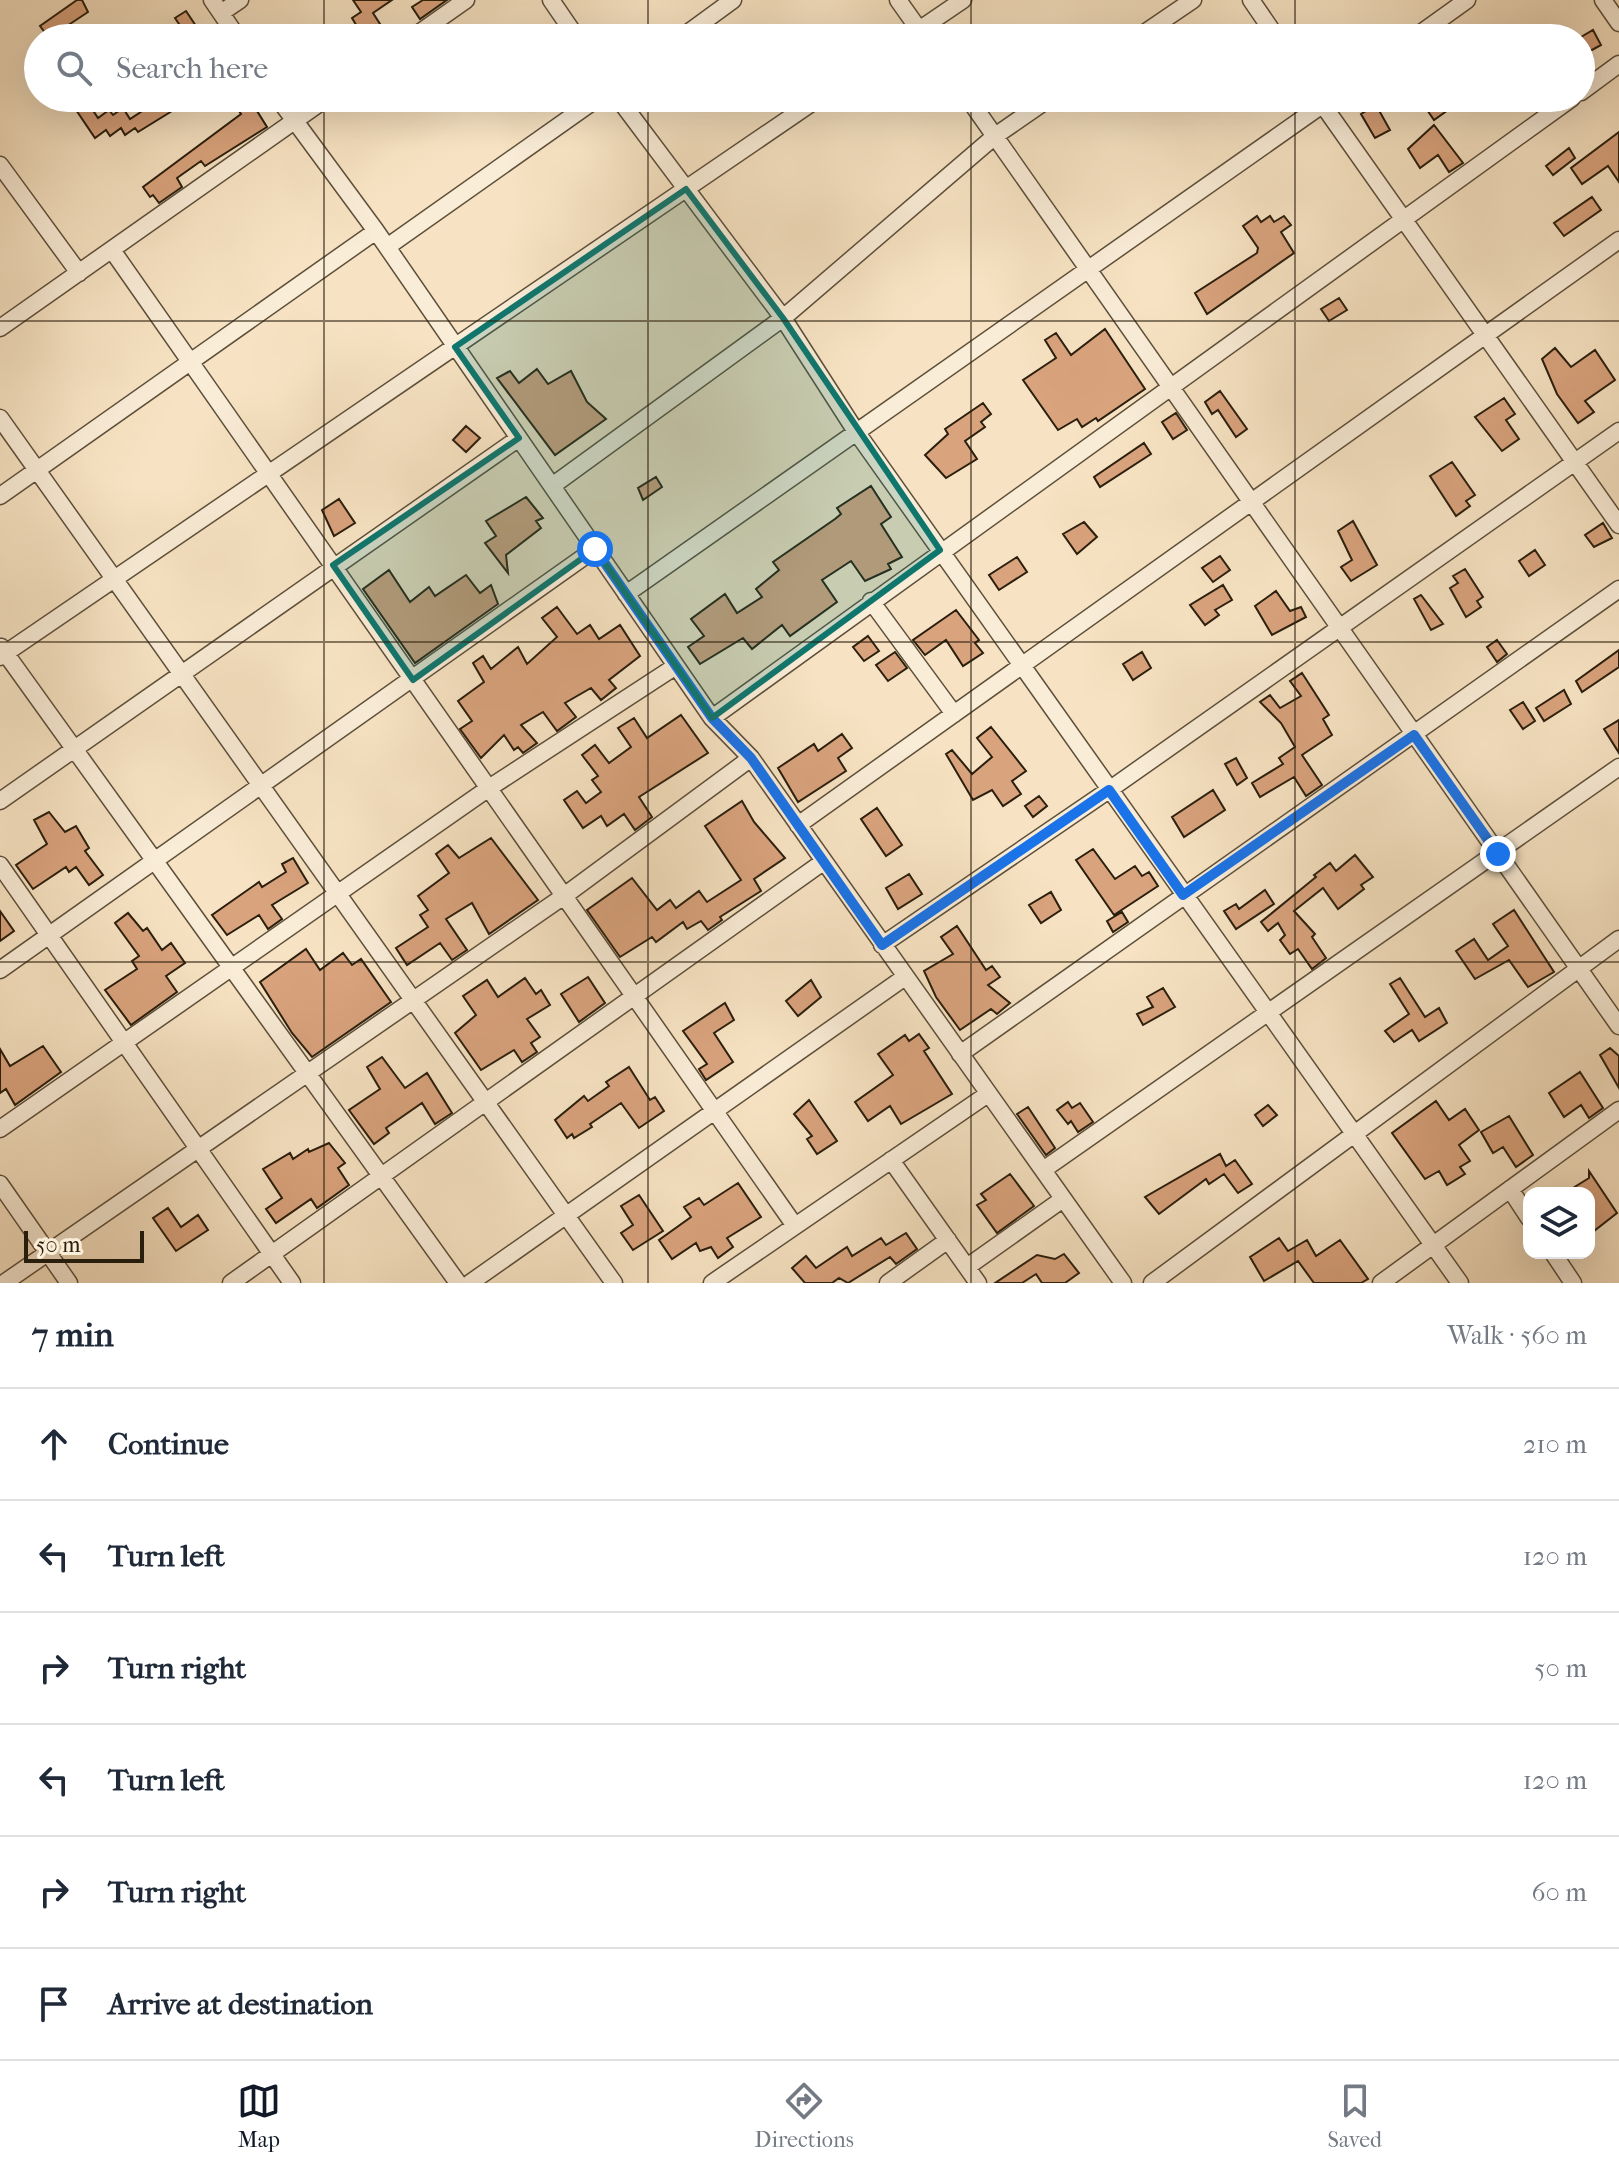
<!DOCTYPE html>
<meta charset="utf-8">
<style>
:root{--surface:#fff;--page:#f2f2f3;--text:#1f2937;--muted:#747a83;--line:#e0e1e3;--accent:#111827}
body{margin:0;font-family:"IM FELL French Canon",serif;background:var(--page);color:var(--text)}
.controls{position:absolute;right:24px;bottom:24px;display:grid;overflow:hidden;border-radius:16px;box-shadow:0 8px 32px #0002}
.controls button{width:72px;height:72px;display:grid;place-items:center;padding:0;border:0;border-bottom:2px solid var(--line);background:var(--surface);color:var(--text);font:40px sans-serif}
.scale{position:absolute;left:24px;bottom:20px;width:120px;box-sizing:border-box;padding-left:8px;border:4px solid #2a1e0d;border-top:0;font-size:22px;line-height:28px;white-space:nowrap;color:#2a1e0d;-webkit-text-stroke:6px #faedd8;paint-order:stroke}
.stop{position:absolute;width:24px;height:24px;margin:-18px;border:6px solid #1a73e8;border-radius:50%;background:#fff}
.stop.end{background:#1a73e8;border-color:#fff;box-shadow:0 2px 8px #0008}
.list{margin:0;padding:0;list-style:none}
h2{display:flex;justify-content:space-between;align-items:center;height:104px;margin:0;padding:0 32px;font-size:34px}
h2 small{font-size:26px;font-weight:400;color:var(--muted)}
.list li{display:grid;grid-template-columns:52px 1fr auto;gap:24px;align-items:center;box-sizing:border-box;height:112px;padding:0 32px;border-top:2px solid var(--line)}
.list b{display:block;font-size:30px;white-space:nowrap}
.list em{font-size:26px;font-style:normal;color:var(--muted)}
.icon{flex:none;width:44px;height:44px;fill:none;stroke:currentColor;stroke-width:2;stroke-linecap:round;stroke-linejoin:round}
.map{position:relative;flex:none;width:1619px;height:1283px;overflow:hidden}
.search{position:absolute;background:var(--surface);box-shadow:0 8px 32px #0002;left:24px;right:24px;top:24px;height:88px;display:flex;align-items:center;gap:20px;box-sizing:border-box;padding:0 28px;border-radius:44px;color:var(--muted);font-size:30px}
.sheet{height:776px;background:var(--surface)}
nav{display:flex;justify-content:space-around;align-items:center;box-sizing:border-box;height:112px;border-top:2px solid var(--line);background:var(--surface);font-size:22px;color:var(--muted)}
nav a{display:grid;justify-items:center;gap:4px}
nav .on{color:var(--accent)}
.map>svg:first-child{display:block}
</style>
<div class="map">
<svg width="1619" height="1283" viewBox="0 0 1619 1283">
<rect width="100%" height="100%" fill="#f7e3c3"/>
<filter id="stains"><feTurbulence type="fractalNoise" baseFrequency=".0025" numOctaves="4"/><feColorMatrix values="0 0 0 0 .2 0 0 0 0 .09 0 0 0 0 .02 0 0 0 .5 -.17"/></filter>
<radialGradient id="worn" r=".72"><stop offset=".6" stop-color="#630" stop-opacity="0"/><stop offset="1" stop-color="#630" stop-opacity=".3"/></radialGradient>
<path fill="#d9a37d" stroke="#2a1e0d" stroke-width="2" d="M77,0H82L88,12L49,38L40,26Z
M353,0H392L373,13L389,38H364L352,18L361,12Z
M423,0H447L420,19L412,7Z
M186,11L204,38H189L185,33L175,18Z
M1593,30L1601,45L1581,56V37Z
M68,98H85L98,118L109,110L113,115L123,108L130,119L162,98H193L138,132L135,128L125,135L121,128L110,136L106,130L95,138Z
M230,98H249L267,127L205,166L201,161L177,178L182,187L159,203L153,195L150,197L143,187L241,114Z
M1419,98H1440L1448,110L1434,120Z
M1376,105L1390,130L1375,138L1361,114Z
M1434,125L1463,163L1449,172L1438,155L1420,168L1408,149Z
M1619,132V182L1608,166L1582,184L1571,168Z
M1569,148L1575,158L1553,175L1546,166Z
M1592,197L1601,210L1564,236L1554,223Z
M1257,216L1261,222L1270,216L1274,222L1284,216L1291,225L1281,232L1294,253L1207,314L1195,293L1257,253L1258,248L1243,226Z
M1339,298L1347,310L1329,321L1321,309Z
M1105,329L1145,389L1098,421L1096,418L1082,427L1077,419L1058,430L1023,380L1056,358L1045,340L1056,333L1071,355Z
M1555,348L1571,367L1595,350L1615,380L1585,401L1594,412L1578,423L1557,394L1542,359Z
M537,369L548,384L571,371L587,402L606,419L555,455L497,378L510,371L519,383Z
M1220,391L1247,429L1236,437L1218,410L1212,414L1205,402Z
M1504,398L1515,414L1506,420L1519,439L1502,451L1475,417Z
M983,403L991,414L981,422L985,427L965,441L977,459L946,478L925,455L948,434L945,429Z
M1176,413L1187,430L1173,439L1162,422Z
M466,426L480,438L466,452L453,440Z
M1144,443L1151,454L1100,487L1094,477Z
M1452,462L1475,495L1466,501L1470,506L1456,516L1430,476Z
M656,477L662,487L643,500L638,488Z
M871,486L891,517L881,524L902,557L888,564L891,569L865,581L851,561L822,580L837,602L790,636L782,625L752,649L743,638L700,664L688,647L704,636L691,619L725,594L737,613L762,597L756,589L779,570L773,562L835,519L841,514L837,508Z
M526,497L543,518L536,521L541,528L506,555L508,573L485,543L496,536L486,521Z
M339,499L355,523L334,536L322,510Z
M1353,521L1377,565L1351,581L1341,567L1352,560L1338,531Z
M1084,522L1097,537L1077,554L1063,534Z
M1603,523L1612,538L1594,547L1585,535Z
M1535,550L1545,565L1529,576L1519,561Z
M1220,556L1230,570L1213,582L1202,568Z
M1017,557L1027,572L999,590L989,575Z
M1465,569L1483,597L1477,601L1481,607L1466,617L1450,588L1458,583L1453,576Z
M389,570L410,602L429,587L435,596L466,575L480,593L491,585L498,604L415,663L363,589Z
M1223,585L1232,600L1215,610L1219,615L1205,625L1190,605Z
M1276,591L1290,611L1301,607L1306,617L1272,635L1255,606Z
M1421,595L1443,624L1431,630L1414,599Z
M557,607L577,634L590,625L599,639L620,625L640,656L609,680L616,688L601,700L591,688L565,703L576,717L557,731L543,712L521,725L537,743L523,753L518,747L514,750L504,735L481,758L460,729L472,721L458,701L484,682L473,663L483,656L491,669L518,647L527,664L557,637L542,618Z
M956,610L979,640L975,643L983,653L963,666L946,640L925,655L913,640Z
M868,636L879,651L864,661L853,647Z
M1497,640L1507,654L1497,662L1487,647Z
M1619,650V667L1582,692L1576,681Z
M895,652L907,668L888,681L876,665Z
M1142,652L1151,668L1133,680L1123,664Z
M1302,673L1329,715L1323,719L1332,735L1302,755L1322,785L1306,796L1294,777L1260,797L1252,783L1283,764L1279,758L1295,747L1281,723L1260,702L1270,695L1280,708L1301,696L1290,681Z
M1564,690L1571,704L1544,721L1536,708Z
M1523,702L1535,721L1523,729L1510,710Z
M681,715L708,753L639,797L652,817L635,830L624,814L607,826L601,816L583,828L564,800L577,791L586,803L601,792L592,780L598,776L582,755L595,745L609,763L631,747L618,728L634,718L647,738Z
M1619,720V753L1604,729Z
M991,727L1026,771L1012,781L1021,794L1003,806L992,790L973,800L946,754L952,750L972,774L992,757L977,738Z
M842,734L852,748L838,758L846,771L798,802L778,768L814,744L818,751Z
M1236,758L1247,778L1237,785L1225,764Z
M1213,790L1225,810L1184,837L1172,817Z
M1039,796L1047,806L1033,817L1025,806Z
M742,801L754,822L785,858L754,879L761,891L720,917L722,920L708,930L701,921L687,929L683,922L656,942L652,937L620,957L587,910L632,878L657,910L670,900L676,908L699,891L707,902L741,880L705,826Z
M877,808L902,845L886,856L861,819Z
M49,812L65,832L76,826L89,848L85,851L103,875L89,885L76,867L69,872L66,867L33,889L16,865L47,844L34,820Z
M491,838L538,900L489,934L472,903L446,919L467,950L452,960L440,943L407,965L396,948L428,927L420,915L428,910L418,896L449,873L436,854L448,845L459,858Z
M1093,849L1115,879L1135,866L1142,876L1149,872L1158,886L1114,915L1076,860Z
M1355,855L1373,877L1361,885L1364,889L1338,909L1323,888L1294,911L1315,934L1312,937L1326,958L1312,969L1298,949L1290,954L1280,940L1285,935L1278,923L1268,931L1261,922L1316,877L1314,875L1330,863L1336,871Z
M293,858L308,883L272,905L282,919L268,929L259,915L227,935L212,915L259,882L262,887L286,872L282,864Z
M909,874L922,894L898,909L886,888Z
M1265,890L1274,904L1236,929L1224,911L1236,904L1239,909Z
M1051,892L1061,910L1041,923L1029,905Z
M1514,910L1554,972L1528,987L1509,960L1475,979L1456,951L1474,939L1488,960L1508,946L1493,924Z
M0,911L14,931L0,941Z
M1122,912L1128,922L1113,932L1107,921Z
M128,913L143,931L147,928L162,950L171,943L185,963L166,976L177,992L131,1025L105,990L137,969L132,961L139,956L115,923Z
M957,926L986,970L992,966L1000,977L988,985L1010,1003L997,1014L991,1009L960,1030L936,997L924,971L953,954L941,937Z
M306,949L320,970L343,953L352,965L361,959L391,1002L312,1057L292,1033L260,982Z
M588,977L605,1003L579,1022L561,994Z
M525,978L536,994L541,990L550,1005L527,1019L540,1037L531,1043L537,1052L522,1062L514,1050L481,1070L455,1033L476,1015L463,996L487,980L498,997Z
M1400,978L1425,1017L1439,1008L1447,1023L1419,1041L1412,1030L1394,1042L1385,1031L1409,1014L1390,984Z
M811,980L821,997L798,1016L786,1001Z
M1163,988L1175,1007L1143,1025L1137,1014L1153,1007L1147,997Z
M725,1003L734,1020L714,1033L733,1062L706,1080L699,1069L707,1064L683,1031Z
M919,1034L929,1048L924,1051L952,1094L901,1124L890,1106L868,1121L855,1102L893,1075L878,1054L905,1035L909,1041Z
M43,1046L61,1072L15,1105L6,1089L0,1093V1049L10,1066Z
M1610,1048L1619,1056V1088L1600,1055Z
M382,1057L405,1088L427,1073L452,1113L435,1124L422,1103L386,1128L389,1133L374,1144L349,1110L380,1089L367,1067Z
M629,1067L650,1100L655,1097L664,1111L639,1128L621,1103L590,1124L592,1127L574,1138L572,1134L567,1138L555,1120L584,1096L588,1101L609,1086L606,1082Z
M1580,1072L1603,1108L1589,1118L1581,1105L1564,1117L1549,1093Z
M809,1100L837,1141L817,1154L807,1139L812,1136L794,1114Z
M1436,1101L1449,1120L1465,1109L1479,1130L1459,1145L1470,1161L1460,1167L1465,1174L1447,1185L1439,1171L1425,1179L1392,1133Z
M1068,1102L1072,1108L1080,1103L1093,1122L1078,1132L1071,1121L1068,1124L1057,1110Z
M1268,1105L1277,1115L1263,1126L1255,1115Z
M1028,1107L1055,1148L1046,1155L1017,1114Z
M1509,1116L1533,1155L1516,1167L1503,1147L1493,1153L1481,1132Z
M329,1143L345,1163L338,1168L349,1185L317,1208L311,1199L276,1223L266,1209L282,1198L263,1169L290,1153L293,1159L308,1149L309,1152Z
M1220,1154L1226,1166L1235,1160L1252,1184L1238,1193L1224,1174L1209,1184L1206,1179L1159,1214L1145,1197Z
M1589,1171L1617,1213L1594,1231L1589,1224V1193H1565L1589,1178Z
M1010,1174L1034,1206L997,1233L977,1205L986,1200L981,1194Z
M738,1183L761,1217L727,1238L733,1247L718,1258L711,1247L700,1251L696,1243L672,1259L659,1240L691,1217L684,1207L699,1198L704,1205Z
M639,1195L663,1231L633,1250L621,1233L633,1225L621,1206Z
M168,1208L181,1227L198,1215L208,1230L176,1251L153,1218Z
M906,1233L917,1249L896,1264L890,1257L848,1283L839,1278L832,1283H805L792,1268L806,1256L816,1268L847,1247L852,1256L881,1238L886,1245Z
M1279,1238L1288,1251L1307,1240L1316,1256L1340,1240L1368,1279L1361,1283H1314L1298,1261L1264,1281L1250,1257Z
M1064,1254L1079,1273L1065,1283H1042L1036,1274L1022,1283H995L1037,1255L1055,1259Z"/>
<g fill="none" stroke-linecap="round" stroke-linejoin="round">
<defs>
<path id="street" d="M212,0L238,38
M551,0L577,38
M898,0L925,38
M1251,0L1277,38
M1603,0L1619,23
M221,13L240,0
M412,38L466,0
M681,38L733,0
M907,38L963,0
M1137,38L1193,0
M1414,38L1467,0
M1581,92L1619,64
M278,98L376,231L712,718L751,758L1123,1283
M618,98L783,318L855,430L1460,1283
M968,98L1619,1026
M1318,98L1619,525
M0,165L79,273
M387,247L598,98
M112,250L795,1226
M0,328L327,98
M0,418L614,1283
M552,486L783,318L995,136L1050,98
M0,496L376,231
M626,594L1332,98
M871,601L954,714
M1,647L458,1283
M0,657L819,98
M712,718L1572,98
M0,801L519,438
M798,825L1619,240
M0,865L292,1283
M882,945L1109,790L1619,431
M0,970L595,549
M960,1054L1619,589
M0,1129L489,788L676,666
M891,1160L978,1283
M1043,1170L1619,767
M0,1184L69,1283
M1510,1189L1529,1218
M1553,1253L1573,1283
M967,1267L1063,1199
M4,1283L564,896L751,758
M231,1283L823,862
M470,1283L905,977
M712,1283L988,1094
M888,1283L948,1240
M1152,1283L1619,939
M1381,1283L1619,1110"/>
</defs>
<use href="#street" stroke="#5d4f3a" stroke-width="19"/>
<use href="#street" stroke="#faedd8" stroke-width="16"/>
</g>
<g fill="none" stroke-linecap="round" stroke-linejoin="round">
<path stroke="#1a73e8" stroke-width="10" d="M595,549L712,718L751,758L882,945L1109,790L1183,895L1414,735L1498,854"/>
</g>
<path fill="#0f766e" fill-opacity="0.2" stroke="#0f766e" stroke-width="6" stroke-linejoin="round" d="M686,189L783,318L940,550L712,718L595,549L413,680L333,565L519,438L455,347Z"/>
<path fill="none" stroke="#2a1e0d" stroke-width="2" stroke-opacity="0.55" d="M324,0V38M648,0V38M971,0V38M1295,0V38M324,98V1283M648,98V1283M971,98V1283M1295,98V1283M0,321H1619M0,642H1619M0,962H1619"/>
<rect width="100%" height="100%" filter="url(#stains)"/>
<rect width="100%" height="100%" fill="url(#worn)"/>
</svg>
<div class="controls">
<button><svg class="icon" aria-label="layers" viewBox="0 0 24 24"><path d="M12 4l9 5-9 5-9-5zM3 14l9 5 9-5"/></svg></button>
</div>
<div class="scale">50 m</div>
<div class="stop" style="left:595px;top:549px"></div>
<div class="stop end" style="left:1498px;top:854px"></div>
<div class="search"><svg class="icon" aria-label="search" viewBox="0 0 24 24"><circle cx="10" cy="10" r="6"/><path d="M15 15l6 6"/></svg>Search here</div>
</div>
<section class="sheet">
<h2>7 min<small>Walk · 560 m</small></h2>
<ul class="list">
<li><svg class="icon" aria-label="ahead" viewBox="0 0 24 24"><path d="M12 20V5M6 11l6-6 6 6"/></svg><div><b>Continue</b></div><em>210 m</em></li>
<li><svg class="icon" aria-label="left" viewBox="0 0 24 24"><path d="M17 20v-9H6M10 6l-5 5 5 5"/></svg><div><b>Turn left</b></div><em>120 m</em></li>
<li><svg class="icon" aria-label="right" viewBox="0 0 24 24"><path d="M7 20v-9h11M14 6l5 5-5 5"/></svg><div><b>Turn right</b></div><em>50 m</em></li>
<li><svg class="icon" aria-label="left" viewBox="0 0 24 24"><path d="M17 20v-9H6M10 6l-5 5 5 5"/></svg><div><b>Turn left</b></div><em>120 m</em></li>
<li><svg class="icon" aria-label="right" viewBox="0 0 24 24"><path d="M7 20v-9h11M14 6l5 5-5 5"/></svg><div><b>Turn right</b></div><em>60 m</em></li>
<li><svg class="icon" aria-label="arrive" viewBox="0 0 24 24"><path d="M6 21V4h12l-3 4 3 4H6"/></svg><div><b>Arrive at destination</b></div></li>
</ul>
</section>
<nav>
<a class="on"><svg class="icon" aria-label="map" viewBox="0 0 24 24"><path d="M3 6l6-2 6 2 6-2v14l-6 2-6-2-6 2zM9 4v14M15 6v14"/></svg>Map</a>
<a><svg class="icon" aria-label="directions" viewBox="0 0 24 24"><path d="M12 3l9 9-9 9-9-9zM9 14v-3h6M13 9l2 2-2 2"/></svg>Directions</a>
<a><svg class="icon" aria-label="saved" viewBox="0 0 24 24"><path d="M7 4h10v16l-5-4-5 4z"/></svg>Saved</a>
</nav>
